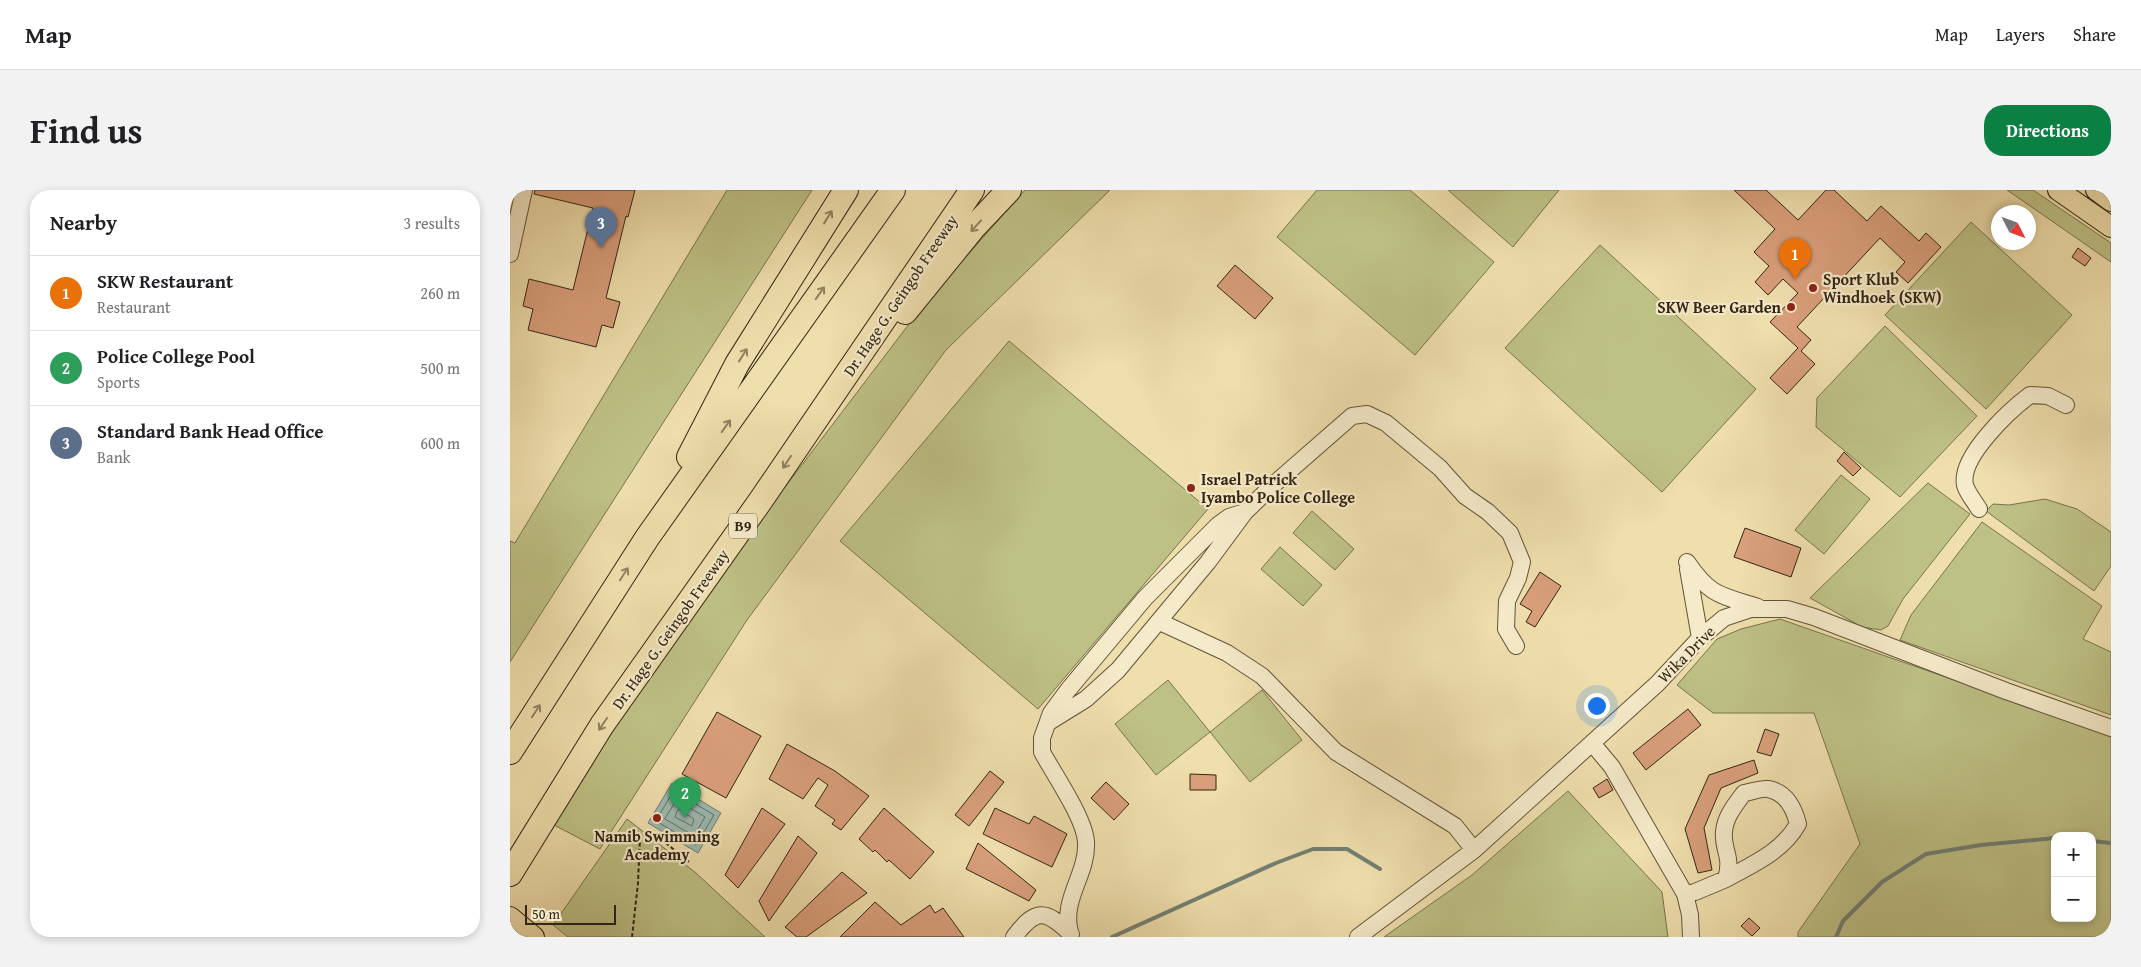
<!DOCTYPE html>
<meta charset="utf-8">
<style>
:root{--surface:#fff;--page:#f2f2f2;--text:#202124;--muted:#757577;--line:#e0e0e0;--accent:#0b8043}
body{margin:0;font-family:"Gentium Book Plus",serif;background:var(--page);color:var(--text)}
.controls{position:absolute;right:15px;bottom:15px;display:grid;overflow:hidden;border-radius:10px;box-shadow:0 2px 8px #0003}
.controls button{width:45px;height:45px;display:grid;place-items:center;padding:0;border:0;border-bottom:1px solid var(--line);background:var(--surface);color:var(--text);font:25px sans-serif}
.compass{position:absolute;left:1481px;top:15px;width:45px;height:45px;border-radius:50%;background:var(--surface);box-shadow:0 2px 8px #0003;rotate:132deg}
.scale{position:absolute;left:15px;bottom:12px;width:91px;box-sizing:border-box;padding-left:5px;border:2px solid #332614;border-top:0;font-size:14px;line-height:18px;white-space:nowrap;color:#332614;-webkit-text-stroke:4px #f5eaca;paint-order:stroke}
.you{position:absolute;left:1086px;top:515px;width:18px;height:18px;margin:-12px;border:4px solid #fff;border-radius:50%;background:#1a73e8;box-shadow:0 0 0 8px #1a73e833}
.badge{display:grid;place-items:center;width:32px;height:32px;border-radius:50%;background:var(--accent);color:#fff;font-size:16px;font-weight:700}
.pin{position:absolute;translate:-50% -41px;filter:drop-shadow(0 1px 2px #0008)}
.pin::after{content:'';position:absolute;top:26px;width:18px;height:15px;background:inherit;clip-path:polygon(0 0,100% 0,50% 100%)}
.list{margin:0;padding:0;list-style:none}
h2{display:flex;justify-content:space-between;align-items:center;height:65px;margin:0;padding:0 20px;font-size:21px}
h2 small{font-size:16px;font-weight:400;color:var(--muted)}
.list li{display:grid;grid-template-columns:32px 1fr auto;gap:15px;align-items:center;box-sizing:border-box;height:75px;padding:0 20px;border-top:1px solid var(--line)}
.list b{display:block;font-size:19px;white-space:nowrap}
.list p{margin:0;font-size:16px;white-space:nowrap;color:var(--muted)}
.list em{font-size:16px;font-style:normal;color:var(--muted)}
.map{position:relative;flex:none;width:1601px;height:747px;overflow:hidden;border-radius:20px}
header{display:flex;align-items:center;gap:30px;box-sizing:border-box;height:70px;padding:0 25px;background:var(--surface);border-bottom:1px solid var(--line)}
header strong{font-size:24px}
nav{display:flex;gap:28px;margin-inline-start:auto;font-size:18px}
.intro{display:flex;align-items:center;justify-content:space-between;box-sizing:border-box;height:120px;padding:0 30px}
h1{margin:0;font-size:35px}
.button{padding:12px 22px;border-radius:20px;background:var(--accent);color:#fff;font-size:18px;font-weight:700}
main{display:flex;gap:30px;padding:0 30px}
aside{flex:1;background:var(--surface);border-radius:20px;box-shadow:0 2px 8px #0003}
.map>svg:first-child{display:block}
</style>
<header>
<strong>Map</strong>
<nav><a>Map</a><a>Layers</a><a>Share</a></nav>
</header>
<div class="intro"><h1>Find us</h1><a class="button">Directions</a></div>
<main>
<aside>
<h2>Nearby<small>3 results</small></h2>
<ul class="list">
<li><span class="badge" style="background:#e8710a">1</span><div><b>SKW Restaurant</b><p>Restaurant</p></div><em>260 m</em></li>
<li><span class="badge" style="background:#2e9e5b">2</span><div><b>Police College Pool</b><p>Sports</p></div><em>500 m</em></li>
<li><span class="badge" style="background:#5c6f8a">3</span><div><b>Standard Bank Head Office</b><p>Bank</p></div><em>600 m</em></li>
</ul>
</aside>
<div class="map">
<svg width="1601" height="747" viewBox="0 0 1601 747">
<rect width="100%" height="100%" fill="#efdfad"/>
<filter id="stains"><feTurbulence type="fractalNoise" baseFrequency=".004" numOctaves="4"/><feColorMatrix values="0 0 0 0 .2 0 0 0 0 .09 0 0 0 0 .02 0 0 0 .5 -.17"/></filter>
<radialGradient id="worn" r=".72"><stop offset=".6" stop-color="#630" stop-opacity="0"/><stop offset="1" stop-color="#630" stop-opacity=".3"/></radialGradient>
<path fill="#bec186" stroke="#78744d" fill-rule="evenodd" d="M217,0H302L0,472V351L5,353Z
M515,0H600L436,160L237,430L90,659L42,634L100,536L253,326L415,113Z
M807,0H900L984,72L905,165L767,47Z
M938,0H1049L1003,57Z
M1497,0H1523L1601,53V72Z
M1461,32L1562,125L1476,219L1375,125Z
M1090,55L1246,199L1152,302L995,158Z
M1375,136L1467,226L1390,307L1306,237L1307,208Z
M499,151L698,319L528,519L330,351Z
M1331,285L1360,309L1314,364L1285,340Z
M1418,293L1460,324L1393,409L1378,436L1371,440L1352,437L1300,408Z
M1535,309L1567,319L1601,342V376L1584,401L1476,321L1483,314L1499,315Z
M802,321L844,359L825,380L783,343Z
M1472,332L1592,416L1573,449L1601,462V525L1390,450L1401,425Z
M770,357L812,395L793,416L751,379Z
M1270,429L1601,545V747H1288V742L1350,654L1304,523H1203L1167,495L1207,449L1231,439ZM1545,646H1582V728H1545Z
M658,490L700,542L752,500L792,550L740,592L700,542L646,585L605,534Z
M1058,601L1152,702L1158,747H874L962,685Z
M117,629L186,683L255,747H58L43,735Z"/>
<path fill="#9cbbb3" stroke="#727f73" d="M162,593L211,623L188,663L138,633Z"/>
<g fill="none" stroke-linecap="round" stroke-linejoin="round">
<path stroke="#687064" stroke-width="1" d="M164,601L204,625L186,655L146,631Z
M167,610L195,627L184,646L155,629Z
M170,620L184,629L182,636L165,627L167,621Z"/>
<path stroke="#727f73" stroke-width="4" d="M1582,651L1601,653
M602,747L766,673L803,659H837L870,679
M1326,747L1333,731L1372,692L1416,664L1471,655L1545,648"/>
</g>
<path fill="#d99f7b" stroke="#332614" d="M25,0H125L118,27L116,26L96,108L110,112L103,138L92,135L86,157L18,140L23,119L13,116L19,89L63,100L83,18L24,4Z
M1224,0H1256L1288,30L1316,0H1324L1357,31L1371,16L1409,51L1416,43L1431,57L1398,93L1386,82L1395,72L1370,48L1287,137L1301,150L1291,161L1305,174L1277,204L1260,188L1288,158L1260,132L1288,103L1273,89L1258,105L1245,92L1259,76L1244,62L1265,39Z
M1568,58L1581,68L1575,76L1562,67Z
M725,75L763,108L745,129L707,96Z
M1334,262L1351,278L1343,286L1327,271Z
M1235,338L1291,358L1281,387L1224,367Z
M1030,382L1051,396L1025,437L1016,432L1022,421L1010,414Z
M1178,519L1191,535L1136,580L1123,563Z
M207,522L251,546L216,608L172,584Z
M1255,539L1269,544L1261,566L1247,562Z
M277,554L325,581L359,606L331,640L322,634L325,630L305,616L318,595L308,588L293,609L259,589Z
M1244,570L1248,583L1211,598L1194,638L1202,680L1188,683L1175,639L1199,585Z
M480,581L494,592L459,636L445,625Z
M680,584L706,585V600H680Z
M1097,589L1103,600L1089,608L1083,598Z
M596,592L619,614L604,630L581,608Z
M252,618L275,634L228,698L215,685Z
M374,618L424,662L400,689L379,670L377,672L365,660L363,662L349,649Z
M485,618L519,634L524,626L557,644L542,677L473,644Z
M288,646L307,663L259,731L249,711Z
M468,653L526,700L519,711L456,679Z
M332,682L357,703L296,747H287L275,737Z
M365,712L391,735L420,715L425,723L433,718L454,747H330Z
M1239,728L1250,738L1242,746L1231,736Z"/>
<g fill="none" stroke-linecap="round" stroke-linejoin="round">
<defs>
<path id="minor" d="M0,64L14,0
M1469,319C1465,312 1457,303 1455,295C1449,267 1500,220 1520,205L1538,206L1556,215
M1177,372C1200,406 1210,405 1248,417
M1178,379L1190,448
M650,432L717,463L752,486L826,562L945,636L964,660
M539,532L576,509L608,480L698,372L735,322L762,296L842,226L857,224L876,233L930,278L955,306L978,322L1000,343L1012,372L1008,388L997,411L996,439L1006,456
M1082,553L1102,577L1175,704L1180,725L1181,747
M1175,704L1185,702L1216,689C1223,665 1212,660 1214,642C1215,627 1225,615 1234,603C1241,602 1251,598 1258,599C1276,602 1284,618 1288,634C1272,662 1243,674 1216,689
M560,742C551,709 578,684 576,652C575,629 544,584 532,562V548L541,523L558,500L635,408L708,335L719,327L735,322
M504,747C526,718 535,719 561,744
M848,747L964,660L1147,494L1190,448L1214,428L1241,419H1277L1304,427L1496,501L1601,538"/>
<path id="major" d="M1548,0L1601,37
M1586,0L1601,11
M0,727L24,747"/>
<path id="highway" d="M395,122L464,37L499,0
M179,267L227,174L336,0
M0,562L137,348L383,0
M0,684L92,535L251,310L462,0"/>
</defs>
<use href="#minor" stroke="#62543a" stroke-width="18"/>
<use href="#major" stroke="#332614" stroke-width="22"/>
<use href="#highway" stroke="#332614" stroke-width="26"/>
<path stroke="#332614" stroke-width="2" stroke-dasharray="4 2.5" stroke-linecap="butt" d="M122,747L128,693L130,647L138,643L146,645L179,672"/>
<use href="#minor" stroke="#f5eaca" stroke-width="16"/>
<use href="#major" stroke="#efdfad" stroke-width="20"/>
<use href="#highway" stroke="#efdfad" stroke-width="24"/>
</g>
<defs><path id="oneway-shaft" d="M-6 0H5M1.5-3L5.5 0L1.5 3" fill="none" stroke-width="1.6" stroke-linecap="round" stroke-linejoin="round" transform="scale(1.25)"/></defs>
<g stroke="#918260">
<use href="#oneway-shaft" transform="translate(318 27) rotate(-58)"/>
<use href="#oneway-shaft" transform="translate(466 36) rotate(132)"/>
<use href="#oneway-shaft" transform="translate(310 103) rotate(-55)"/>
<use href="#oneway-shaft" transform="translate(233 165) rotate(-58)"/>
<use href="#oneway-shaft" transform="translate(216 236) rotate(-55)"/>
<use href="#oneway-shaft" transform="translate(277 272) rotate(124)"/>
<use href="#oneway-shaft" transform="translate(114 384) rotate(-57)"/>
<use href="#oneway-shaft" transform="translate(26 521) rotate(-57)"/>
<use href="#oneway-shaft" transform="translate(93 534) rotate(124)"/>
</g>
<g fill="#8f2418" stroke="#f5eaca" stroke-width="2">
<circle cx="1303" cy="98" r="5"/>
<circle cx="1281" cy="117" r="5"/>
<circle cx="681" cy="298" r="5"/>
<circle cx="147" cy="628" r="5"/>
</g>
<g text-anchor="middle" stroke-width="4.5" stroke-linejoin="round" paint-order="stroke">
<rect fill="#f5eaca" stroke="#6d614b" stroke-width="1" x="219" y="323.5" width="28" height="25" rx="4"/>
<g font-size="15" font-weight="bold" fill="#332614">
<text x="233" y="341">B9</text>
</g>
<g font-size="16" font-weight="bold" fill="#332614" stroke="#f5eaca" text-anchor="start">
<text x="1313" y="95">Sport Klub<tspan x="1313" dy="18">Windhoek (SKW)</tspan></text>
<text x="1271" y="123" text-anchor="end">SKW Beer Garden</text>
<text x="691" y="295">Israel Patrick<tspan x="691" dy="18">Iyambo Police College</tspan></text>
<text x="147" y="652" text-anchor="middle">Namib Swimming<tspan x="147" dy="18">Academy</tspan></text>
</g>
<g font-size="16" fill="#332614" stroke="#f5eaca">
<text transform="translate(390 105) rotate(-56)" y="6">Dr. Hage G. Geingob Freeway</text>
<text transform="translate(160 439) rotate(-55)" y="6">Dr. Hage G. Geingob Freeway</text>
<text transform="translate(1176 464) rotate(-45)" y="6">Wika Drive</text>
</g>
</g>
<rect width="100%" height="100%" filter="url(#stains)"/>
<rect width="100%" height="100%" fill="url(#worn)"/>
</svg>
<div class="controls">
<button>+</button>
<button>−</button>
</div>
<svg class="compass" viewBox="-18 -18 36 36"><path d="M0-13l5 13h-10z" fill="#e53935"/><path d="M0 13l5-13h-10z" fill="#757577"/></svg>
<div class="scale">50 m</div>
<div class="you"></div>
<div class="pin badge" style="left:1285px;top:89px;background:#e8710a">1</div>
<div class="pin badge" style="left:175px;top:628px;background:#2e9e5b">2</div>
<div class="pin badge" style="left:91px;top:58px;background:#5c6f8a">3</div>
</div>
</main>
